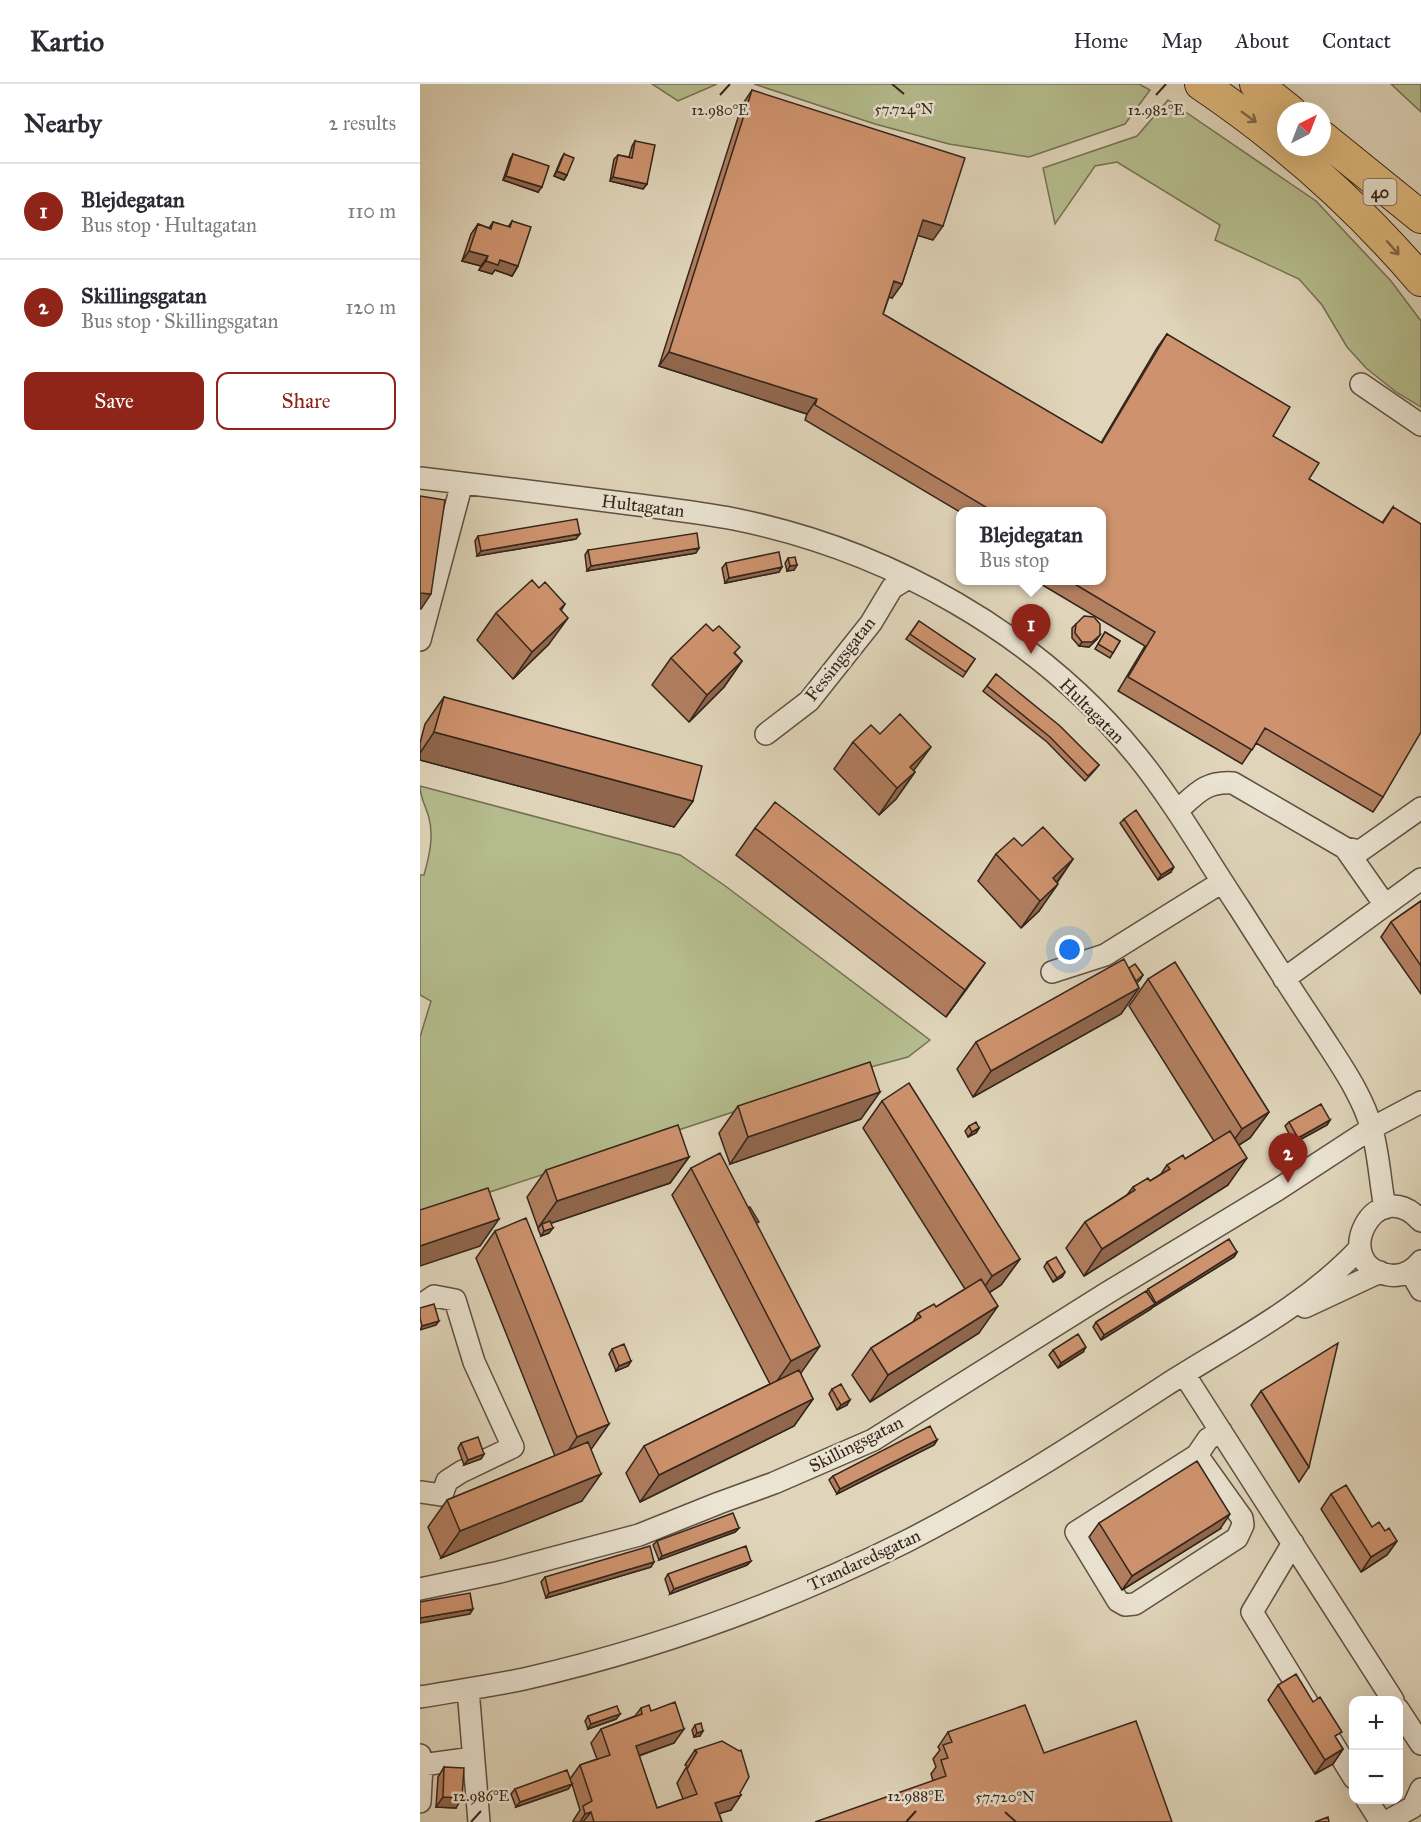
<!DOCTYPE html>
<meta charset="utf-8">
<style>
:root{--surface:#fff;--page:#f2f2f3;--text:#2b2b33;--muted:#7c7c81;--line:#e1e1e2;--accent:#8f2418}
body{margin:0;font-family:"IM FELL Great Primer",serif;background:var(--page);color:var(--text)}
.controls{position:absolute;right:18px;bottom:18px;display:grid;overflow:hidden;border-radius:12px;box-shadow:0 6px 24px #0002}
.controls button{width:54px;height:54px;display:grid;place-items:center;padding:0;border:0;border-bottom:2px solid var(--line);background:var(--surface);color:var(--text);font:30px sans-serif}
.compass{position:absolute;left:857px;top:18px;width:54px;height:54px;border-radius:50%;background:var(--surface);box-shadow:0 6px 24px #0002;rotate:42deg}
.you{position:absolute;left:650px;top:866px;width:21px;height:21px;margin:-15px;border:4px solid #fff;border-radius:50%;background:#1a73e8;box-shadow:0 0 0 9px #1a73e833}
.badge{display:grid;place-items:center;width:39px;height:39px;border-radius:50%;background:var(--accent);color:#fff;font-size:20px;font-weight:700}
.pin{position:absolute;translate:-50% -50px;filter:drop-shadow(0 2px 3px #0008)}
.pin::after{content:'';position:absolute;top:32px;width:21px;height:18px;background:inherit;clip-path:polygon(0 0,100% 0,50% 100%)}
.popup{position:absolute;left:536px;top:423px;width:150px;height:78px;box-sizing:border-box;display:grid;place-content:center;border-radius:12px;background:var(--surface);filter:drop-shadow(0 2px 4px #0005);font-size:20px;white-space:nowrap;color:var(--muted)}
.popup b{font-size:22px;color:var(--text)}
.popup::after{content:'';position:absolute;left:50%;top:100%;margin-left:-12px;border:12px solid transparent;border-top-color:var(--surface)}
.list{margin:0;padding:0;list-style:none}
h2{display:flex;justify-content:space-between;align-items:center;height:78px;margin:0;padding:0 24px;font-size:26px}
h2 small{font-size:20px;font-weight:400;color:var(--muted)}
.list li{display:grid;grid-template-columns:39px 1fr auto;gap:18px;align-items:center;box-sizing:border-box;height:96px;padding:0 24px;border-top:2px solid var(--line)}
.list b{display:block;font-size:22px;white-space:nowrap}
.list p{margin:0;font-size:20px;white-space:nowrap;color:var(--muted)}
.list em{font-size:20px;font-style:normal;color:var(--muted)}
.actions{display:flex;gap:12px;padding:18px 24px}
.actions a{flex:1;padding:14px 0;border:2px solid var(--accent);border-radius:12px;text-align:center;font-size:21px;color:var(--accent)}
.actions .main{background:var(--accent);color:#fff}
.map{position:relative;flex:none;width:1001px;height:1738px;overflow:hidden}
header{display:flex;align-items:center;gap:36px;box-sizing:border-box;height:84px;padding:0 30px;background:var(--surface);border-bottom:2px solid var(--line)}
header strong{font-size:28px}
nav{display:flex;gap:33px;margin-inline-start:auto;font-size:21px}
main{display:flex}
aside{flex:1;background:var(--surface)}
.map>svg:first-child{display:block}
</style>
<header>
<strong>Kartio</strong>
<nav><a>Home</a><a>Map</a><a>About</a><a>Contact</a></nav>
</header>
<main>
<aside>
<h2>Nearby<small>2 results</small></h2>
<ul class="list">
<li><span class="badge">1</span><div><b>Blejdegatan</b><p>Bus stop · Hultagatan</p></div><em>110 m</em></li>
<li><span class="badge">2</span><div><b>Skillingsgatan</b><p>Bus stop · Skillingsgatan</p></div><em>120 m</em></li>
</ul>
<div class="actions"><a class="main">Save</a><a>Share</a></div>
</aside>
<div class="map">
<svg width="1001" height="1738" viewBox="0 0 1001 1738">
<rect width="100%" height="100%" fill="#e0d5ba"/>
<filter id="stains"><feTurbulence type="fractalNoise" baseFrequency=".00333" numOctaves="4"/><feColorMatrix values="0 0 0 0 .2 0 0 0 0 .09 0 0 0 0 .02 0 0 0 .5 -.17"/></filter>
<radialGradient id="worn" r=".72"><stop offset=".6" stop-color="#630" stop-opacity="0"/><stop offset="1" stop-color="#630" stop-opacity=".3"/></radialGradient>
<path fill="#b5bd8e" stroke="#747155" stroke-width="1.5" d="M232,0H297L258,17Z
M334,0H719L730,6L705,40L609,73L529,60L455,40Z
M971,0H1001V28Z
M748,16L896,117L971,197L1001,237V323L976,308L946,284L927,263L902,221L879,195L795,156L800,141L697,78L675,82L635,140L623,84L717,52Z
M0,702L260,771L304,801L510,956L488,973L447,984L0,1131V953L11,917L0,911V791H4C9,773 14,753 9,734C6,722 0,714 0,702Z"/>
<g fill="none" stroke-linecap="round" stroke-linejoin="round">
<defs>
<path id="minor" d="M941,300L1001,341
M0,394C68,402 135,410 203,419C240,424 278,428 314,435C468,466 617,549 717,672C755,719 786,774 820,825C846,866 872,907 899,947C918,977 943,1011 952,1046C959,1071 960,1098 965,1124
M0,556L42,399
M346,650L389,617L451,539L472,504L488,494
M757,727C776,710 785,697 813,699L925,764L940,767L1001,724
M925,764L965,821
M632,888L685,871L802,798
M864,895L1001,795
M1001,1137C955,1086 908,1182 969,1191C982,1193 993,1187 1001,1177
M990,1187L1001,1206
M0,1222L14,1212L35,1216L54,1278L93,1363L41,1388L27,1397L22,1411L0,1408
M885,1223L960,1188
M764,1290L973,1616
M777,1371L822,1434L823,1441L817,1454L715,1520L705,1521L698,1517L656,1448L777,1371L788,1355L801,1347
M873,1459L832,1528L887,1618
M0,1505L80,1488L219,1451L299,1419L354,1399L453,1356L687,1209L857,1106L952,1044L1001,1018
M48,1605L59,1738
M0,1613C35,1607 70,1602 104,1595C236,1565 367,1517 487,1457C577,1411 662,1356 746,1301C812,1259 886,1222 940,1164
M978,1625L1001,1660
M905,1647L934,1694
M0,1671L2,1681L53,1674
M947,1716L961,1738
M0,1718L2,1681
M966,1738L993,1723L1001,1705"/>
<path id="highway" d="M781,0C864,56 936,120 1001,196
M836,0L870,27
M902,53L1001,133"/>
</defs>
<use href="#minor" stroke="#5e5144" stroke-width="24"/>
<use href="#highway" stroke="#33251c" stroke-width="34"/>
<use href="#minor" stroke="#ebe4d2" stroke-width="21"/>
<use href="#highway" stroke="#e0ba7d" stroke-width="32"/>
</g>
<path fill="#b17e5f" stroke="#33251c" stroke-width="1.5" d="M332,6L513,156L498,151L482,200L472,214L469,213L463,230L681,359L737,264L747,250L853,352L889,395L962,439L973,423L963,713L953,728L836,659L822,680L698,607L725,562L614,496H681V428H540L385,336L387,330L239,282L322,21Z
M215,57L227,100L223,105L190,97L194,75L198,71L209,73L212,62Z
M93,70L118,108L83,96L90,75Z
M144,70L147,91L144,96L134,92L141,75Z
M92,137L98,182L92,192L75,186L72,190L59,186L61,182L42,177L51,150L58,140L69,144L73,138L88,143Z
M58,452L156,455L57,472L55,457Z
M168,466L276,469L167,487L165,471Z
M368,474L377,481L374,486L367,487L365,479Z
M306,479L362,483L359,488L305,499L302,484Z
M119,504L145,520L141,527L129,560L93,595L57,556L76,529Z
M499,537L555,575L543,593L486,555Z
M656,540L677,555L669,563L659,562L652,554V544Z
M685,548L700,557L690,574L675,565Z
M315,569L322,577L304,603L269,638L232,601L251,574Z
M576,590L679,681L675,686L665,697L627,658L563,607Z
M24,613L273,717L254,743L0,676V659L5,640Z
M433,658L495,688L476,715L459,731L414,685Z
M704,735L751,788L738,796L700,739Z
M335,744L565,879L526,933L316,771Z
M602,762L653,775L637,799L619,827L601,844L558,797L576,770Z
M1001,817V910L961,853L971,838Z
M709,884L723,891L720,896L717,899L719,904L701,930L553,1013L537,985L556,958Z
M728,895L790,934L849,1028L830,1054L819,1061L808,1101L664,1192L646,1164L665,1138L707,1111L713,1103L730,1097L741,1090L747,1081L765,1075L794,1057L709,922Z
M462,1017L600,1175L581,1201L570,1208L559,1249L450,1318L432,1291L451,1264L493,1238L498,1229L516,1223L545,1205L443,1044Z
M318,1022L441,1035L310,1080L299,1049Z
M910,1036L907,1041L874,1059L865,1042L869,1038Z
M549,1042L559,1044L556,1049L548,1053L545,1047Z
M269,1073L250,1099L131,1139L129,1149L121,1152L118,1145L119,1143L118,1144L107,1113L126,1086Z
M271,1084L337,1141L381,1289H380L393,1315L374,1342L220,1418L206,1389L224,1362L350,1300L252,1111Z
M75,1147L171,1365L162,1417L21,1474L8,1443L27,1416L135,1372L56,1174Z
M817,1168L814,1173L733,1223L731,1225L681,1256L673,1243L676,1238L727,1207L728,1205Z
M627,1178L645,1188L642,1193L633,1198L624,1183Z
M192,1265L211,1277L208,1282L196,1287L189,1270Z
M633,1266L663,1268L638,1284L629,1271Z
M412,1305L427,1321L417,1326L409,1310Z
M841,1307L889,1383L879,1398L831,1321Z
M517,1356L514,1361L417,1410L409,1396L413,1392Z
M41,1359L64,1370L61,1375L44,1381L38,1364Z
M911,1410L952,1443L977,1457L967,1471L941,1488L901,1425Z
M679,1439L800,1445L702,1506L669,1453Z
M319,1444L315,1448L239,1476L233,1461L237,1457Z
M331,1477L327,1481L250,1510L245,1495L248,1490Z
M231,1483L126,1514L121,1498L125,1493Z
M858,1601L917,1656L923,1665L913,1680L895,1690L848,1616Z
M221,1624L231,1627L254,1659L219,1672L237,1724L263,1715L257,1699L267,1682L265,1681L275,1666L311,1726L299,1729L302,1738H153V1737L160,1726L152,1700L148,1705L96,1723L91,1710L95,1705L150,1695L160,1681L177,1675L171,1659L181,1645L215,1632Z
M200,1630L196,1635L168,1645L165,1637L168,1632Z
M275,1641L280,1652L274,1653L272,1646Z
M528,1648L624,1669L513,1697L511,1690L516,1683L513,1675L520,1666L518,1663Z
M24,1683L36,1724L16,1723L18,1693Z"/>
<path fill="#90674d" stroke="#33251c" stroke-width="1.5" d="M137,87L147,91L144,96L134,92Z
M86,92L122,103L118,108L83,96Z
M193,93L227,100L223,105L190,97Z
M503,136L523,142L513,156L493,150Z
M49,167L68,172L61,182L42,177Z
M80,176L98,182L92,192L75,186L72,190L59,186L66,177Z
M474,197L482,200L472,214L464,212Z
M249,268L397,315L387,330L239,282Z
M160,450L156,455L57,472L61,467Z
M279,464L276,469L167,487L171,482Z
M377,481L374,486L367,487L370,482Z
M362,483L359,488L305,499L309,494Z
M0,509L11,510L1,525H0Z
M148,534L129,560L93,595L112,568Z
M680,551L677,555L669,563L659,562L662,558Z
M322,577L304,603L269,638L287,611Z
M14,648L273,717L254,743L0,676V669Z
M511,663L492,689L490,683Z
M495,688L476,715L459,731L477,704Z
M653,775L634,802L633,794Z
M754,783L751,788L738,796L741,791Z
M638,800L619,827L601,844L620,817Z
M565,879L546,906L526,933L545,906Z
M719,904L701,930L553,1013L571,987Z
M460,1008L441,1035L310,1080L328,1053Z
M849,1028L830,1054L803,1071L822,1045Z
M910,1036L907,1041L874,1059L878,1054Z
M559,1044L556,1049L548,1053L552,1048Z
M269,1073L250,1099L123,1142L122,1140L118,1144L137,1117Z
M827,1074L808,1101L664,1192L682,1165Z
M79,1135L60,1162L0,1182V1162Z
M133,1144L129,1149L121,1152L124,1147Z
M817,1168L814,1173L733,1223L736,1219Z
M600,1175L581,1201L553,1219L572,1192Z
M645,1188L642,1193L633,1198L637,1194Z
M735,1220L731,1225L681,1256L684,1251Z
M578,1222L559,1249L450,1318L468,1291Z
M19,1237L16,1241L0,1246L2,1242Z
M400,1262L381,1289L352,1304L371,1277Z
M666,1263L663,1268L638,1284L641,1279Z
M211,1277L208,1282L196,1287L199,1282Z
M393,1315L374,1342L220,1418L239,1391Z
M430,1316L427,1321L417,1326L421,1321Z
M189,1340L170,1367L139,1380L157,1353Z
M517,1356L514,1361L417,1410L420,1405Z
M64,1370L61,1375L44,1381L48,1376Z
M181,1390L162,1417L21,1474L40,1447Z
M810,1430L800,1445L702,1506L712,1492Z
M319,1444L315,1448L239,1476L242,1472Z
M977,1457L967,1471L941,1488L951,1473Z
M331,1477L327,1481L250,1510L254,1505Z
M234,1478L231,1483L126,1514L129,1509Z
M53,1525L50,1530L0,1539V1534Z
M200,1630L196,1635L168,1645L171,1640Z
M264,1645L254,1659L206,1676L216,1662Z
M283,1647L280,1652L274,1653L277,1649Z
M923,1665L913,1680L895,1690L905,1676Z
M152,1700L148,1705L96,1723L100,1718Z
M321,1711L311,1726L285,1734L295,1719Z
M23,1713L42,1714L36,1724L16,1723Z
M171,1728L163,1738H160L165,1730Z"/>
<path fill="#ce936e" stroke="#33251c" stroke-width="1.5" d="M332,6L545,74L523,142L503,136L482,200L474,197L463,230L682,359L747,250L870,323L853,352L899,379L889,395L963,439L973,423L1001,440V648L963,713L845,644L832,666L708,593L735,548L648,496H681V428H574L395,321L397,315L249,268Z
M215,57L235,61L227,100L193,93L198,71L212,74Z
M93,70L129,82L122,103L86,92Z
M144,70L154,74L147,91L137,87Z
M92,137L111,143L98,182L80,176L78,181L66,177L68,172L49,167L58,140L71,145L73,138L90,143Z
M0,412L25,416L11,510L0,509Z
M157,435L160,450L61,467L58,452Z
M277,449L279,464L171,482L168,466Z
M359,468L362,483L309,494L306,479Z
M375,473L377,481L370,482L368,474Z
M112,496L119,504L125,498L145,520L140,525L148,534L112,568L76,529Z
M664,532L674,533L680,540V551L672,558H662L655,549L656,540Z
M499,537L555,575L546,588L490,550Z
M286,540L293,547L299,542L320,563L314,569L322,577L287,611L251,574Z
M685,548L700,557L693,569L678,560Z
M576,590L640,642L679,681L668,692L630,653L567,602Z
M24,613L282,682L273,717L14,648Z
M480,630L511,663L490,683L495,688L477,704L433,658L451,641L460,650Z
M355,718L565,879L545,906L335,744Z
M716,726L754,783L741,791L704,735Z
M623,743L653,775L633,794L638,800L620,817L576,770L594,754L602,762Z
M1001,817V882L971,838Z
M704,875L719,904L571,987L556,958Z
M755,878L849,1028L822,1045L728,895Z
M715,880L723,891L716,897L709,884Z
M450,978L460,1008L328,1053L318,1022Z
M489,999L600,1175L572,1192L462,1017Z
M901,1020L910,1036L878,1054L869,1038Z
M556,1038L559,1044L552,1048L549,1042Z
M258,1041L269,1073L137,1117L126,1086Z
M810,1047L827,1074L682,1165L665,1138L715,1106L713,1103L728,1094L730,1097L750,1085L747,1081L763,1071L765,1075Z
M300,1069L400,1262L371,1277L271,1084Z
M68,1104L79,1135L0,1162V1126Z
M328,1123H330L339,1138L337,1139Z
M106,1134L189,1340L157,1353L75,1147Z
M130,1137L133,1144L124,1147L122,1140Z
M809,1155L817,1168L736,1219L728,1205Z
M636,1173L645,1188L637,1194L627,1178Z
M561,1195L578,1222L468,1291L451,1264L501,1233L498,1229L514,1220L516,1223Z
M726,1207L735,1220L684,1251L676,1238Z
M14,1220L19,1237L2,1242L0,1234V1224Z
M658,1250L666,1263L641,1279L633,1266Z
M918,1259L889,1383L841,1307Z
M204,1260L211,1277L199,1282L192,1265Z
M379,1286L393,1315L239,1391L224,1362Z
M421,1300L430,1316L421,1321L412,1305Z
M510,1342L517,1356L420,1405L413,1392Z
M58,1353L64,1370L48,1376L41,1359Z
M168,1358L181,1390L40,1447L27,1416Z
M777,1377L810,1430L712,1492L679,1439Z
M926,1401L952,1443L959,1438L965,1447L969,1444L977,1457L951,1473L911,1410Z
M313,1429L319,1444L242,1472L237,1457Z
M230,1462L234,1478L129,1509L125,1493Z
M326,1462L331,1477L254,1505L248,1490Z
M50,1509L53,1525L0,1534V1518Z
M876,1590L893,1618L900,1613L922,1648L915,1652L923,1665L905,1676L858,1601Z
M255,1618L264,1645L216,1662L237,1724L277,1710L267,1685L277,1668L275,1666L302,1657L319,1667L321,1666L329,1693L320,1709L321,1711L295,1719L302,1738H174L171,1728L165,1730L163,1722L172,1717L160,1681L190,1671L181,1645L222,1630L221,1624L229,1621L231,1627Z
M605,1621L624,1669L716,1637L752,1738H395L526,1692L521,1676L528,1674L523,1661L532,1658L528,1648Z
M197,1622L200,1630L171,1640L168,1632Z
M281,1639L283,1647L277,1649L275,1641Z
M24,1683L44,1684L42,1714L23,1713Z
M147,1686L152,1700L100,1718L95,1705Z
M908,1733L909,1738H895Z"/>
<defs><path id="oneway-shaft" d="M-6 0H5M1.5-3L5.5 0L1.5 3" fill="none" stroke-width="1.6" stroke-linecap="round" stroke-linejoin="round" transform="scale(1.5)"/></defs>
<g stroke="#816848">
<use href="#oneway-shaft" transform="translate(829 33) rotate(36)"/>
<use href="#oneway-shaft" transform="translate(973 164) rotate(49)"/>
</g>
<path fill="none" stroke="#33251c" stroke-width="2" d="M472,0L484,10M300,11L310,0M736,11L746,0M585,1728L596,1738M51,1738L61,1727M486,1738L496,1727"/>
<g text-anchor="middle" stroke-width="5" stroke-linejoin="round" paint-order="stroke">
<rect fill="#ebe4d2" stroke="#6a5e53" stroke-width="1.5" x="943.5" y="95" width="33" height="26" rx="4.5"/>
<g font-size="16" font-weight="bold" fill="#33251c">
<text x="960" y="114">40</text>
</g>
<g font-size="18" fill="#33251c" stroke="#ebe4d2">
<text transform="translate(223 422) rotate(7)" y="6">Hultagatan</text>
<text transform="translate(420 575) rotate(-52)" y="6">Fessingsgatan</text>
<text transform="translate(672 627) rotate(45)" y="6">Hultagatan</text>
<text transform="translate(436 1360) rotate(-27)" y="6">Skillingsgatan</text>
<text transform="translate(444 1476) rotate(-25)" y="6">Trandaredsgatan</text>
</g>
</g>
<g font-size="15" text-anchor="middle" fill="#33251c" stroke="#ebe4d2" stroke-width="5" stroke-linejoin="round" paint-order="stroke">
<text x="484" y="30">57.724°N</text>
<text x="300" y="31">12.980°E</text>
<text x="736" y="31">12.982°E</text>
<text x="61" y="1717">12.986°E</text>
<text x="496" y="1717">12.988°E</text>
<text x="585" y="1718">57.720°N</text>
</g>
<rect width="100%" height="100%" filter="url(#stains)"/>
<rect width="100%" height="100%" fill="url(#worn)"/>
</svg>
<div class="controls">
<button>+</button>
<button>−</button>
</div>
<svg class="compass" viewBox="-18 -18 36 36"><path d="M0-13l5 13h-10z" fill="#e53935"/><path d="M0 13l5-13h-10z" fill="#7c7c81"/></svg>
<div class="you"></div>
<div class="pin badge" style="left:611px;top:570px">1</div>
<div class="popup"><b>Blejdegatan</b>Bus stop</div>
<div class="pin badge" style="left:868px;top:1099px">2</div>
</div>
</main>
